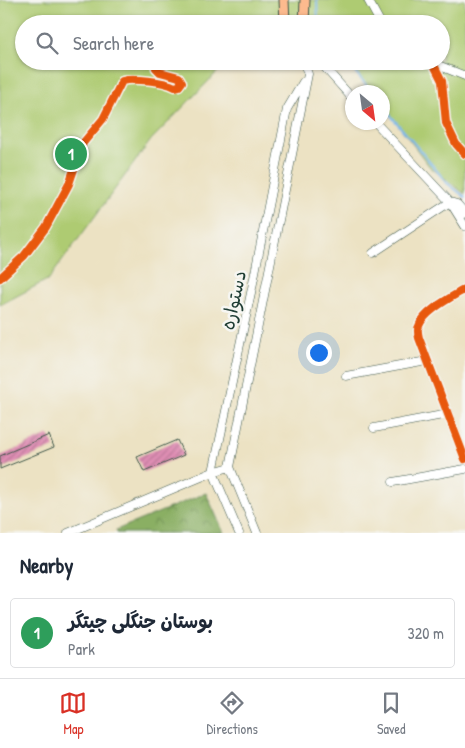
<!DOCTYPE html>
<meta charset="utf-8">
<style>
:root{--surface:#fff;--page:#f6f6f7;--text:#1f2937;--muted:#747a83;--line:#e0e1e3;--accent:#d93025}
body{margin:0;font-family:"Patrick Hand","Playpen Sans Arabic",sans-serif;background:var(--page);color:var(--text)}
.compass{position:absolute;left:345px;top:85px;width:45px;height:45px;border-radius:50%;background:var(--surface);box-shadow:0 1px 4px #0004;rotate:151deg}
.you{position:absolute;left:318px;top:352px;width:18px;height:18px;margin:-12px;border:4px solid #fff;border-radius:50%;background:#1a73e8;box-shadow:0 0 0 8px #1a73e833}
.badge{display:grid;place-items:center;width:32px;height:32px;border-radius:50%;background:var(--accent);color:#fff;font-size:16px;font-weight:700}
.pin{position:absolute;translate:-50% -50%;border:2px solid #fff;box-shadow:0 1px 5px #0006}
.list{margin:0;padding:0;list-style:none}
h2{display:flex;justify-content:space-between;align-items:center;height:65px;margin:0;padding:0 20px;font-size:21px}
h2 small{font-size:16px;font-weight:400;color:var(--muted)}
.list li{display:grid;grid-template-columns:32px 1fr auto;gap:15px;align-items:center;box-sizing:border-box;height:70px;margin:0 10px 10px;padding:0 10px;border:1px solid var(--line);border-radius:5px}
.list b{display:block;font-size:19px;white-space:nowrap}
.list p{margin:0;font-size:16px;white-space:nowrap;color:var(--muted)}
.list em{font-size:16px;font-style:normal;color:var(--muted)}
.icon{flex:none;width:28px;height:28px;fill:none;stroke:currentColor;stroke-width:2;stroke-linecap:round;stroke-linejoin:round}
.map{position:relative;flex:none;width:465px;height:533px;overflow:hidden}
.search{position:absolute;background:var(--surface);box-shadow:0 1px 4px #0004;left:15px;right:15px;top:15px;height:55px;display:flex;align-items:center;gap:12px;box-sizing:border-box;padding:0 18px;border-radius:28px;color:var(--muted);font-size:19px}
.sheet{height:145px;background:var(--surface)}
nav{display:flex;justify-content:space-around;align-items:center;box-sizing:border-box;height:70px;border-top:1px solid var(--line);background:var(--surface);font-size:14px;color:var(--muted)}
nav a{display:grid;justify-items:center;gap:2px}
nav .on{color:var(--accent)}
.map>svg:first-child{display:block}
</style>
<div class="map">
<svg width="465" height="533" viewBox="0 0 465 533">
<defs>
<pattern id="forest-crowns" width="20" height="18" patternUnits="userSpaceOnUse" patternTransform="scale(1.25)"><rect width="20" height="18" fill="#8aaf64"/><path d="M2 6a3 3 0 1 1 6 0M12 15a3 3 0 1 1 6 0" fill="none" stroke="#709053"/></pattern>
<pattern id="building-hatch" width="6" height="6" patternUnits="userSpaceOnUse" patternTransform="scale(1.25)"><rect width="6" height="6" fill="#df8eb4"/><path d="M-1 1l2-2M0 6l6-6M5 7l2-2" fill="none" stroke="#b47593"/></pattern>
</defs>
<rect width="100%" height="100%" fill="#f6f6f2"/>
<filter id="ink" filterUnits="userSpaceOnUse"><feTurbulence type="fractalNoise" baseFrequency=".02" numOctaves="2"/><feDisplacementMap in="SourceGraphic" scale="10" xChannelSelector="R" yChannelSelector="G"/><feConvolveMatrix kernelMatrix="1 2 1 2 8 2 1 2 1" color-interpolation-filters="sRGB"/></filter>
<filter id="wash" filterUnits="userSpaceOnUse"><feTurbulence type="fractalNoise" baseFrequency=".0096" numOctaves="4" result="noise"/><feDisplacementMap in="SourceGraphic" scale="20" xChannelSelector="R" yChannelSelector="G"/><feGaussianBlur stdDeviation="1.12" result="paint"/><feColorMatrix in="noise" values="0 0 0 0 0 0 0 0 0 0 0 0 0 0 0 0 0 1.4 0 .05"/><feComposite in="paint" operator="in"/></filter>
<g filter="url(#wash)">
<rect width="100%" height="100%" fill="#ece2c3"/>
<path fill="#aecb72" stroke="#668453" d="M0,0H465V194L430,167L383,105L382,92H372L345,61H441V24H24V61H228L151,140L49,279L0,305Z"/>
<path fill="url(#forest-crowns)" stroke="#54764c" d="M206,493L224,533H117L116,530Z"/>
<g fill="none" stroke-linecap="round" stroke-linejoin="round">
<path stroke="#7bb8ee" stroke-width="2" d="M317,0L318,24
M346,61L372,92
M382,105L447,183L465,197"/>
</g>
<g id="blocks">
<path fill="url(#building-hatch)" d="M49,435L54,447L0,469V456Z
M177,440L184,455L144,472L137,457Z"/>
</g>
</g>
<g filter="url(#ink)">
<use href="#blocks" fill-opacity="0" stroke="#3e5649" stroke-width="1"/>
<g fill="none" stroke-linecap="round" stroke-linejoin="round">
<defs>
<path id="minor" d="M368,0L381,24
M319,61L352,98
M428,61L465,76
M434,65L442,81L446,123L456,144L465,154
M375,122L450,202L457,204L465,213
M373,253L450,202L465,226
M465,289C452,297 424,311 419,326C417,329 418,334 419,338L465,459
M346,376L427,361
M374,428L448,414
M393,482L465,469
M68,533L213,472L230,467
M239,533L213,472L252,288L287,109L303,82
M257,533L230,467L308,74L303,61"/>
<path id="major" d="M284,0L285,24
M304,24L305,0"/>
</defs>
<use href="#minor" stroke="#3e5649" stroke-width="9"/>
<use href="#major" stroke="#3e5649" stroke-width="11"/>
<use href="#minor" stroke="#fff" stroke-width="8"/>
<use href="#major" stroke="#fcba8e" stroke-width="9"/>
<defs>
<path id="cycleway" d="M434,65L442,81L446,123L456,144L465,154
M0,278L24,256L46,227L69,184L83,143L103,119L122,81C133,78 164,81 175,87L179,86L182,82L179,77L160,72L156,68L160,61
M465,289C452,297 424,311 419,326C417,329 418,334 419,338L465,459"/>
</defs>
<use href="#cycleway" stroke="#f6f6f2" stroke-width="11"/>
<use href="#cycleway" stroke="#e8590c" stroke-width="8"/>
</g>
</g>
<g text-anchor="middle" stroke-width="5" stroke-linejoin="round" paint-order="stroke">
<g font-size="19" fill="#1f3d34" stroke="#f6f6f2">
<text transform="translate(233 300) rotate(-78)" y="7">دستواره</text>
</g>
</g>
</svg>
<svg class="compass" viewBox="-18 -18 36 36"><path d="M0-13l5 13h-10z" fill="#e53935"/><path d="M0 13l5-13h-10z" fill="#747a83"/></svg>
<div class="you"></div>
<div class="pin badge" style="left:71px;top:154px;background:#2e9e5b">1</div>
<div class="search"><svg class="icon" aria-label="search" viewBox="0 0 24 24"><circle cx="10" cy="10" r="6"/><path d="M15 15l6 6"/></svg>Search here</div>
</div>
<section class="sheet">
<h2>Nearby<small></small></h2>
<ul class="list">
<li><span class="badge" style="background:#2e9e5b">1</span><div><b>بوستان جنگلی چیتگر</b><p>Park</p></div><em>320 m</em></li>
</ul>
</section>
<nav>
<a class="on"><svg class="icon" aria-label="map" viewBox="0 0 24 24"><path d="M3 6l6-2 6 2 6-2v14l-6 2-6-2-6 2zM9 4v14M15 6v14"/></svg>Map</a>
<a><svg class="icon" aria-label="directions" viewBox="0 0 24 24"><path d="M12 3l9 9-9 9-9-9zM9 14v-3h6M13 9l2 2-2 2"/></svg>Directions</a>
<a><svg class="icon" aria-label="saved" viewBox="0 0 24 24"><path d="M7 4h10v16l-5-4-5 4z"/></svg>Saved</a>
</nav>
